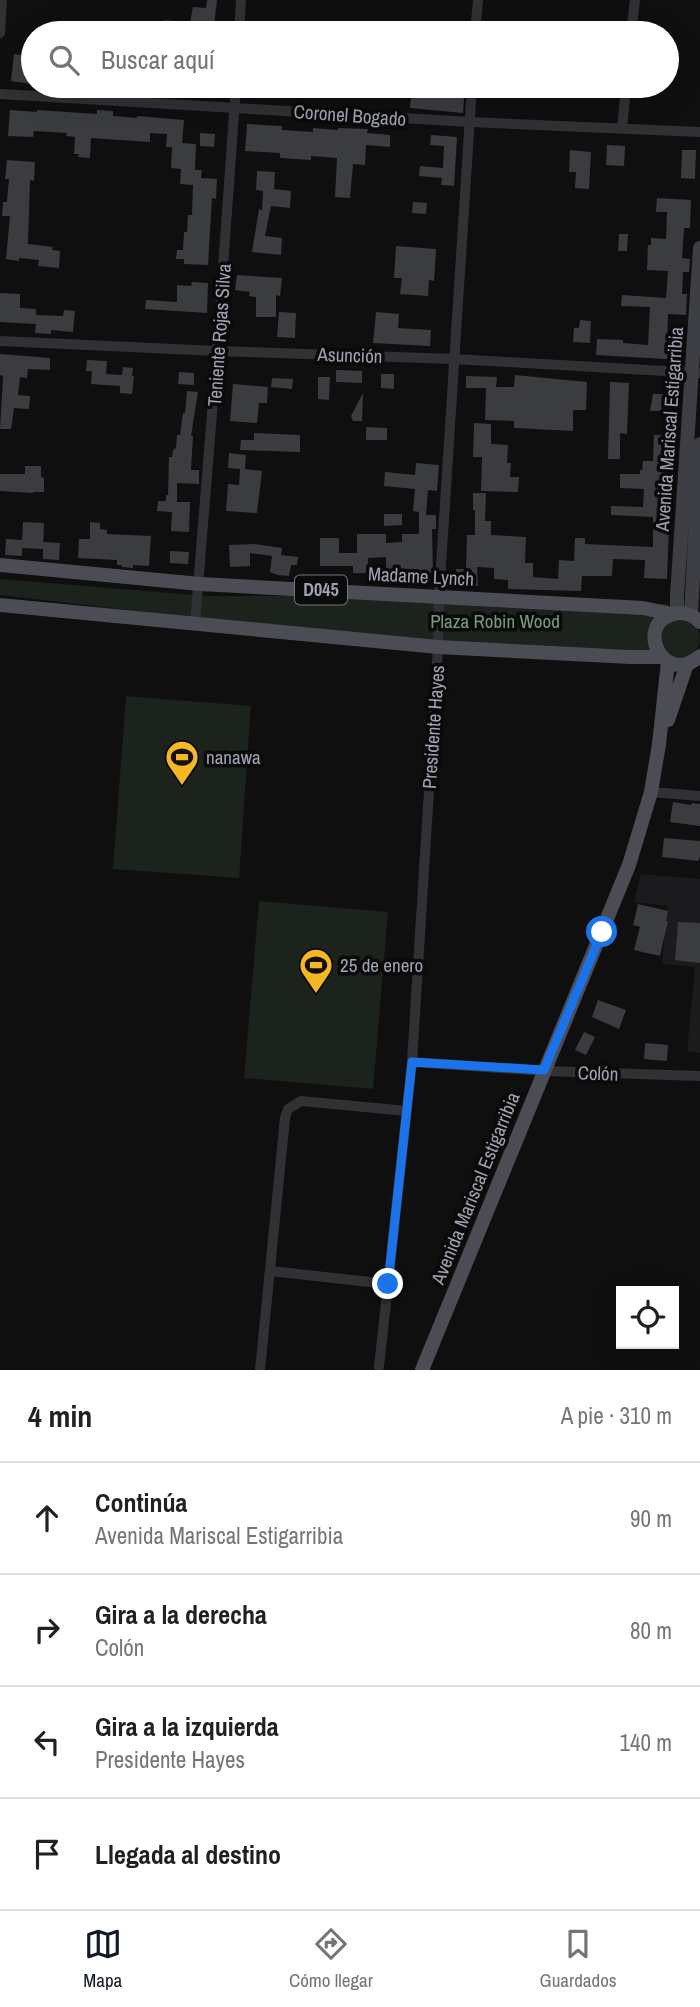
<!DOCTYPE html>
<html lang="es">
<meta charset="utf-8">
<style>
:root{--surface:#fff;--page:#f6f6f6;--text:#202124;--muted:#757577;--line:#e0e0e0;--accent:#111827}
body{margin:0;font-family:"Archivo Narrow",sans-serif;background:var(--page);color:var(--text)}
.controls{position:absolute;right:21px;bottom:21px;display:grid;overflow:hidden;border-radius:0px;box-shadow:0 7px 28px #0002}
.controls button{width:63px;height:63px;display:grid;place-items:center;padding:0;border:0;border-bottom:2px solid var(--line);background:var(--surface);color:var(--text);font:35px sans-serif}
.stop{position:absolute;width:21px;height:21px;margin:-16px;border:5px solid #1a73e8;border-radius:50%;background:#fff}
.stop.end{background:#1a73e8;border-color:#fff;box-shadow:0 2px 7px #0008}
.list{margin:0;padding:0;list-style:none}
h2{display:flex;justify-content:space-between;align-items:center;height:91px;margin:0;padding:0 28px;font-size:30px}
h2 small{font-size:23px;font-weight:400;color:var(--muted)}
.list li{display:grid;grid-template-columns:46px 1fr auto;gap:21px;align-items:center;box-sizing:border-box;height:112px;padding:0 28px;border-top:2px solid var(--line)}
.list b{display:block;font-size:26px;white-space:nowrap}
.list p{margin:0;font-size:23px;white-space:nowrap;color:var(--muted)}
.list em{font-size:23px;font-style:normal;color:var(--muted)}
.icon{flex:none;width:38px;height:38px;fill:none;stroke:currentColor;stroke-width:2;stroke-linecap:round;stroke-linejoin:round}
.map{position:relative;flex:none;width:700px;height:1370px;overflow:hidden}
.search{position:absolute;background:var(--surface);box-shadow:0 7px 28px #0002;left:21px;right:21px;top:21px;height:77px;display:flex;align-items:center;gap:18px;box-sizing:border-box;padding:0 24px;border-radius:38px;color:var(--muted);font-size:26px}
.sheet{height:539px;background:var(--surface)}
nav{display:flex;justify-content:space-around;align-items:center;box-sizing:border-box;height:98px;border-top:2px solid var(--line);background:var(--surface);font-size:19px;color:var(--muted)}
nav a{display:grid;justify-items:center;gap:4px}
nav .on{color:var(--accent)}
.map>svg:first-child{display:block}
</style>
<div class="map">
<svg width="700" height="1370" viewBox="0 0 700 1370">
<rect width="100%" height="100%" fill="#0f0f10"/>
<path fill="#1b1b1d" d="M641,874L700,879V1053L687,1051L695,967L662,964L668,906L634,902Z"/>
<path fill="#1b231c" d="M0,579L207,596H448L668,604L669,611L654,651L446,643L206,619L0,595Z
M660 638a20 20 0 1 1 40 0a20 20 0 1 1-40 0Z
M126,696L251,706L239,878L113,869Z
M259,901L388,912L373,1089L244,1078Z"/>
<path fill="#3b3c40" d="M207,0H217L214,25L217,26L216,33H164L165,20L190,23L193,7L206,8Z
M23,46L33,47L32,84L11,81L14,54L22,55Z
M412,86H465L463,113L410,108Z
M10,110L37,112V110L97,114V110L113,111V116L137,118V116L184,120L182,143L196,144L195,170H202L201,178L217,179L216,199L212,198L208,265L184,264V259H176L177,250H183L184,232H187L188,215H192L193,185L180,184L181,169L171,168L172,147H166L167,134L150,133V142L91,138L90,158L78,157L79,154H74L75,137L66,136L67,133L34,131L33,137L8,136Z
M247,124L282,126V130L313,132V128L338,130V128L368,129L367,133L390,135V147L366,145L365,165L353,164L350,198L335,197L337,158L311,156V160L280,158V153L245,151Z
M200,133L215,134L214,147L200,146Z
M431,135L457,137L454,186L441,185L442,178L419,176L420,166L443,168L444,146L430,145Z
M607,145L625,146L624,166L606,165Z
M570,150L591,152L589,189L575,188L576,172H569Z
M682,150H696L695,179L681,178Z
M7,160L35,162L34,181L30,180L28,244L53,247L52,250L60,251L59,268L38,266L39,260L19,258V261L6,259L10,216H2L3,202H7L9,179H5Z
M257,171L275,172L274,189L291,191L290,208L271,206L265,236L282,238L281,255L252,252L259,209L262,210L263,191L256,190Z
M657,198L691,200L690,228H684L682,258L690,259L689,272H683L682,294H687L686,315L668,314L667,346L684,347L683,360L596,355L597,339L623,340V343L648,345L650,307L621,306L622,295L666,298L668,271L647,270L648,245H651V238L666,239L667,212H656Z
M413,202L427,203L426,214L412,213Z
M619,234H628L627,251H618Z
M396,246L436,249L434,281L429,280L428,296L400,294L402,278H394Z
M237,275L282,278L280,296L276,295V317H256V297L249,296L250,292L235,290Z
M192,282L208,283L207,313L145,309L146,300L177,302V285L191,286Z
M0,293L20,294V308L36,309V315L63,316L64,310L75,311L73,332L51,330V334L35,333L36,324L0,322Z
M279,312L296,313L295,338L277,337Z
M376,312L399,314L398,328L431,330L430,346L373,343Z
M580,320L591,321L590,343L573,342L574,328H579Z
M0,354L50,358V370L28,369L27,378L20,377L18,395L30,396L29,409L14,408L11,429H0L3,376L0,375Z
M87,360L107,361L106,374L122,375L123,367L133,368L132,376H134L132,394L120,393V386L91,384L92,371H86Z
M336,370L362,371V383L336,382Z
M179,372L194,373V385L178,384Z
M381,374H394V389L381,388Z
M515,375L587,382L586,410H573V431L514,428V421L485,420L486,388H466V376L497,377L496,387H514Z
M318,377H330L329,400L318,399Z
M272,378L293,379L292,389L271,387Z
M610,382L629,383L627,434L620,433V459H608Z
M233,384L268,387L267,403H259L257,423L230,421Z
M187,391L198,392L191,436H193L191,470H199V484L177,483V502H190L189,532L171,531L172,512L157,511L158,501H166V495H168L169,457H172L173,450L176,448L177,435H180L183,413H185Z
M363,393L362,421H353L351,416Z
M653,394H668V397H672L671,411H650Z
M474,423L491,424V444L508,445L507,463H511L510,477H519L518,492L481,491L482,457H473Z
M366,427L387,428V440H366Z
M254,433L300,435V452L240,450L241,440H254Z
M654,435L676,436L670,504L667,579L644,578L645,560L613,559L612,576H582L581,591L508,589V580L494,579V568L477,567L478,586L457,587L456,569H466L467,535H475V510H473V493H486L485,521H491V535L526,537L525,563H533V577L558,579L559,560L574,561L575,538H585V544L653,547V517L611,515V506L643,507L644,489L620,488V474H640V470H642L643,461H653Z
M229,453L246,455L245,469L262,471L257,513L226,511L228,484L239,485L240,469L228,468Z
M416,463L439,465L437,491L428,490L426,515H436V529H432L433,573H404V576H398V579H386V557L368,558V573H353V566H320V538H339V553H357V534H386V543L402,542V534H419V512L413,511L415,489L384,486L385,472L415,475Z
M25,466H41V477L44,478V492H33V493L0,491V474H25Z
M384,514H402V525L384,526Z
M23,522L44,523L43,547V542L60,543L59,560L43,559V549L22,548V556L5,555L6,539L22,540Z
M90,522L100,523V529L107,530V534L151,536L149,566L133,565V568L122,567V565H117V560L78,558L79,539H90Z
M255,544L282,548L281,555L298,557L297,565H291L289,576L278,575L270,572L272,556L250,553V566L230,567L229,545Z
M170,551L189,552L188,564L170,563Z
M673,802L691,805L692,803L700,804V826L670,822Z
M664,838L700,841V857L698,861L662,857Z
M638,904L668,911L666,921H668L660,956L634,950L640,927L633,925Z
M678,922L700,923V963L675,960Z
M598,1000L626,1010L619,1029L592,1017Z
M584,1032L595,1037L586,1055L575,1050Z
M645,1043L668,1045L667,1061L644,1059Z"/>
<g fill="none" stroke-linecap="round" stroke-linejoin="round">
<path stroke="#303135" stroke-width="10" d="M0,33L2,0
M239,33L241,0
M475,33L478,0
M631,33L635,0
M0,94L470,122L700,132
M622,129L626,86
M0,341L217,351L455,359L700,373
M195,624L217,351L236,86
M651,792L700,796
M412,1062L544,1071L700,1076
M270,1271L388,1284
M379,1367L412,1062L438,647L439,596L472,86
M260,1370L285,1118L288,1109L301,1101L407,1111"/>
<path stroke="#3e3f45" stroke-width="14" d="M677,613V596L700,248
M691,615L700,444"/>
<path stroke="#4c4d54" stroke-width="14" d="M0,565L200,584L643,608L672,614
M0,605L438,647L630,657H662
M700,622C693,615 684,611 674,614C633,624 664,688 700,656
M668,720L687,664
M422,1370L629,865L651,792L659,744L668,662"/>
</g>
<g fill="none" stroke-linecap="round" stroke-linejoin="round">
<path stroke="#1a73e8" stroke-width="9" d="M388,1284L412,1062L544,1070L602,932"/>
</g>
<defs>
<symbol id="stadium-pin" viewBox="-11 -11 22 30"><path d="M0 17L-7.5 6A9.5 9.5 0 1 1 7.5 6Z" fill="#f5b823" stroke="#0a0a0b"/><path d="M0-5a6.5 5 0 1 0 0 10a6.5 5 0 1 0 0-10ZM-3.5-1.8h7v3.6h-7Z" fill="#111"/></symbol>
</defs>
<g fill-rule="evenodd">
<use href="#stadium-pin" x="163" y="738" width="38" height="52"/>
<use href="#stadium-pin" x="297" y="946" width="38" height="52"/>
</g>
<g text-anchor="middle" stroke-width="7" stroke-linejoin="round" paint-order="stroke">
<rect fill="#0a0a0b" stroke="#737680" stroke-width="2" x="295" y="575.5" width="52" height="29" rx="5"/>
<g font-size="18" font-weight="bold" fill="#a0a4b2">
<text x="321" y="596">D045</text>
</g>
<g font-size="19" fill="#a0a4b2" stroke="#0a0a0b">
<text transform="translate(350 115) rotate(4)" y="7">Coronel Bogado</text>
<text transform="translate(219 335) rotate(-86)" y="7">Teniente Rojas Silva</text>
<text transform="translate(350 355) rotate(2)" y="7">Asunción</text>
<text transform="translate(669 429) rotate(-86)" y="7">Avenida Mariscal Estigarribia</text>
<text transform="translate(421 576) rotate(3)" y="7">Madame Lynch</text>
<text transform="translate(433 727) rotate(-86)" y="7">Presidente Hayes</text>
<text transform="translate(598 1073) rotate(2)" y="7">Colón</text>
<text transform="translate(475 1188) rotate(-68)" y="7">Avenida Mariscal Estigarribia</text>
</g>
<g font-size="19" fill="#769d7a" stroke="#0a0a0b">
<text x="495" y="628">Plaza Robin Wood</text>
</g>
<g font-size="19" fill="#a0a4b2" stroke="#0a0a0b" text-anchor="start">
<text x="206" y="764">nanawa</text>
<text x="340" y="972">25 de enero</text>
</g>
</g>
</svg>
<div class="controls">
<button><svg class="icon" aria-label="locate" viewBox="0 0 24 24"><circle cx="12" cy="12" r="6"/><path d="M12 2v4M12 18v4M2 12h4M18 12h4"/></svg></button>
</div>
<div class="stop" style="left:602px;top:932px"></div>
<div class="stop end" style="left:388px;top:1284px"></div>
<div class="search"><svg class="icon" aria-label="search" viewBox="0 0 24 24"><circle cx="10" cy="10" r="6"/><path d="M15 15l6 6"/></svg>Buscar aquí</div>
</div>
<section class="sheet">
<h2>4 min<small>A pie · 310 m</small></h2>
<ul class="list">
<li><svg class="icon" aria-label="ahead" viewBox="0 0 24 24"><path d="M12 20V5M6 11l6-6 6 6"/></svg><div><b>Continúa</b><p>Avenida Mariscal Estigarribia</p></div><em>90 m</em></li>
<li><svg class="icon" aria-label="right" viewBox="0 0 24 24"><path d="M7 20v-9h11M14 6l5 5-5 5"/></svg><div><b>Gira a la derecha</b><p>Colón</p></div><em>80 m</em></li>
<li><svg class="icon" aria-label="left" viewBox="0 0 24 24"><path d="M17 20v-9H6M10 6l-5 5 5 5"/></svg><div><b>Gira a la izquierda</b><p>Presidente Hayes</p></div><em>140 m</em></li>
<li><svg class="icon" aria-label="arrive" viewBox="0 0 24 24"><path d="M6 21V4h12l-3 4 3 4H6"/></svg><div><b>Llegada al destino</b></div></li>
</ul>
</section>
<nav>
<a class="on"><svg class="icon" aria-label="map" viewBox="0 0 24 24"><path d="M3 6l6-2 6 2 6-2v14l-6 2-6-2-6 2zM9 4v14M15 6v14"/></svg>Mapa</a>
<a><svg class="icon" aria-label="directions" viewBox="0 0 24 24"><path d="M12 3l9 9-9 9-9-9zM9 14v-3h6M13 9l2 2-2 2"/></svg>Cómo llegar</a>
<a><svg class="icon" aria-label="saved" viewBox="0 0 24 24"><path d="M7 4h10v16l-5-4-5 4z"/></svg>Guardados</a>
</nav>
